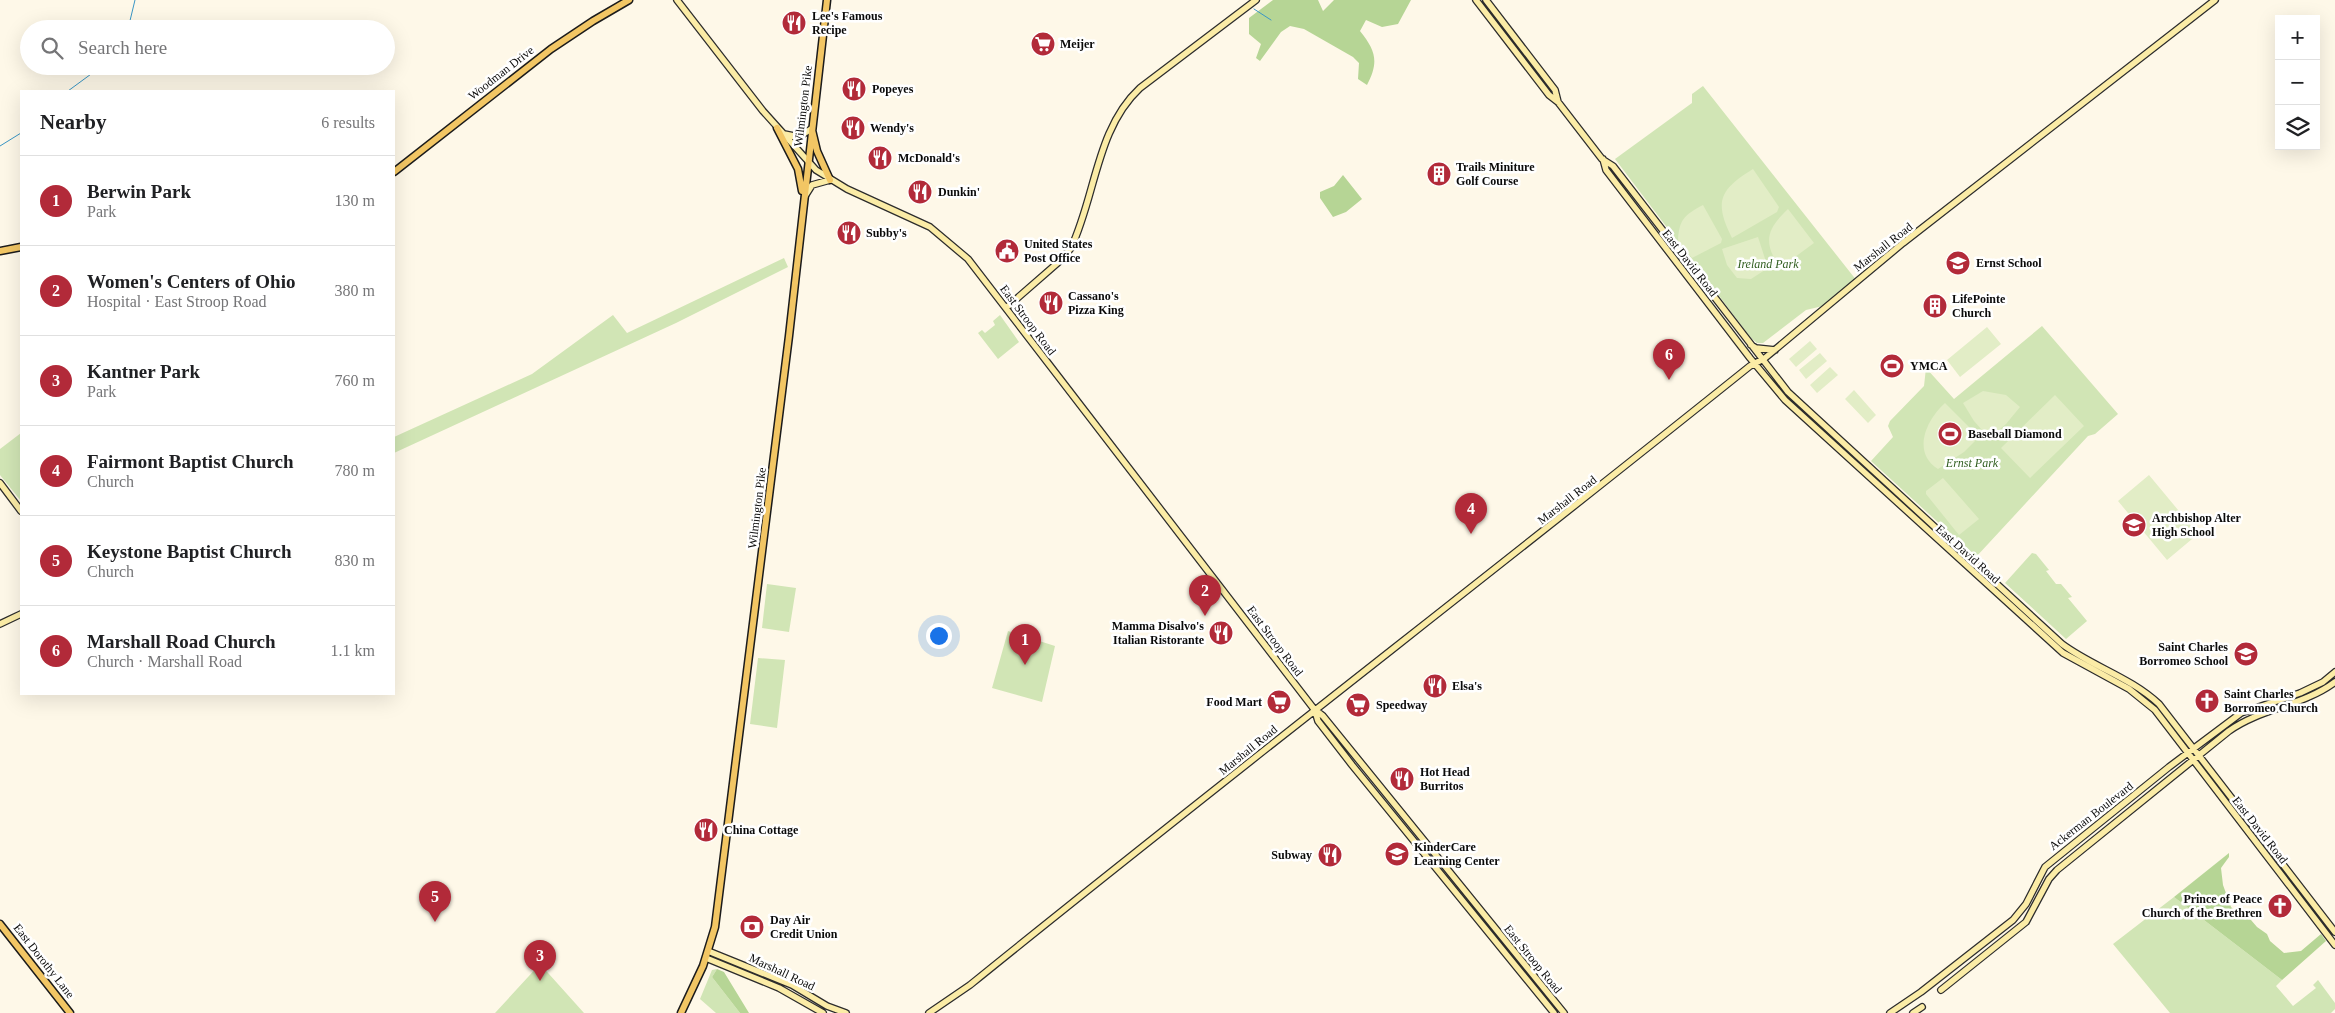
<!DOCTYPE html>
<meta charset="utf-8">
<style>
:root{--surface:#fff;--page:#f2f2f2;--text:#202124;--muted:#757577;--line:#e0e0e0;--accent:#b22a39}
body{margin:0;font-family:Georgia,serif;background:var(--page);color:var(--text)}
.controls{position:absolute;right:15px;top:15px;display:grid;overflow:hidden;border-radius:0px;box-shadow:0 5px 20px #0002}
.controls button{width:45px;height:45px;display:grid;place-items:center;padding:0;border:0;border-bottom:1px solid var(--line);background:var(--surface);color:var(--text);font:25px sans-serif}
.you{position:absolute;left:938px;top:635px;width:18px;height:18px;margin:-12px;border:4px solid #fff;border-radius:50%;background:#1a73e8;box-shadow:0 0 0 8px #1a73e833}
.badge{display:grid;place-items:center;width:32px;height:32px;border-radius:50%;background:var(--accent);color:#fff;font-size:16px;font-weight:700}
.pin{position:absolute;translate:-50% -41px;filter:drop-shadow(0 1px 2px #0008)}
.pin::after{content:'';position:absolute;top:26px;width:18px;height:15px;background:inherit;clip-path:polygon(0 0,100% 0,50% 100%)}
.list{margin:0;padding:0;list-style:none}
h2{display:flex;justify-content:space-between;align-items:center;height:65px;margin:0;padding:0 20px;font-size:21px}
h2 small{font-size:16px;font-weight:400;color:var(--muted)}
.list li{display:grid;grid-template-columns:32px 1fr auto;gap:15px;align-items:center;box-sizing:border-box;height:90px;padding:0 20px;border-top:1px solid var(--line)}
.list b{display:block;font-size:19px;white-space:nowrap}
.list p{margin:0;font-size:16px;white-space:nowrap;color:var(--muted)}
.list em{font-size:16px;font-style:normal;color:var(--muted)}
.icon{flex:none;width:28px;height:28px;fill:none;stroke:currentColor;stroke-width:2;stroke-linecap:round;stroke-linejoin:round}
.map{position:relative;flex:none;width:2335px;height:1013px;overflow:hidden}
.search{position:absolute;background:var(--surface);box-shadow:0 5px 20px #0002;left:20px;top:20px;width:375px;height:55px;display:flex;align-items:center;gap:12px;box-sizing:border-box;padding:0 18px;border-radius:28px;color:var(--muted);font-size:19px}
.panel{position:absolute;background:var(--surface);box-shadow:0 5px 20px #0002;left:20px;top:90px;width:375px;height:605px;border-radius:0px}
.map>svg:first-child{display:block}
</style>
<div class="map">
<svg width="2335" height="1013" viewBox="0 0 2335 1013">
<rect width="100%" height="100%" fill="#fef8e8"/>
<path fill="#d1e5b5" d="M1703,86L1857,281L1827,305L1806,310L1763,343H1757L1751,338L1615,159L1692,103V94Z
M784,258L788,267L676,323L394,453V437L532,374L613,315L627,333Z
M1000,315L1019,342L998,359L978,333L982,330L985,333L995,325L993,321Z
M2042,326L2118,414L2095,434L2088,436L1976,557L1871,461L1893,437L1888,426L1890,421L1924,386L1926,368L1954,399Z
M21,433V501L0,475V449Z
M2032,553L2036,554L2049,570L2046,571L2056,584H2061L2072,597L2068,598L2087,621L2066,639L2005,583Z
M767,584L796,588L789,632L762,628Z
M1008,631L1055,646L1042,702L992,688Z
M758,658L785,660L777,728L750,724Z
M2174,897L2282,980L2276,986L2293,1006L2316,988L2313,985L2318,980L2335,1003V1009L2331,1013H2170L2113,944Z
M540,964L584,1013H495Z
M717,969L712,977L740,1013H716L700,999L712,970Z"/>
<path fill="#b6d595" d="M1273,0H1318L1323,11L1334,0H1411L1398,24L1382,27L1366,20L1360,31C1376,51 1379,62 1367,85L1358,79L1359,63L1353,57L1304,29L1290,26L1281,32L1260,61L1256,58L1261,44L1249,34V18Z
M1343,175L1362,199L1346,212L1333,217L1320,198V192L1334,186Z
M2229,853V857L2221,868L2223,885L2231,907L2241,917L2251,920L2257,927L2267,934L2270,941L2284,953L2301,951L2321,934L2326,941L2282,980L2174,897Z
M717,969L724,972L749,1013H740L712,977Z"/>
<path fill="#e2edc6" d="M1753,169L1779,207L1777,212L1732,238C1714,202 1719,190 1753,169Z
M1703,205L1722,239L1721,243L1692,258L1678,241C1679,220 1684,215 1703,205Z
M1788,209L1814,243L1780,268C1763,242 1766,230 1788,209Z
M1758,237L1768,268L1751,279L1737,278L1727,265L1722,249Z
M1987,327L2001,344L1960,377L1947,360Z
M1810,341L1817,349L1796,367L1789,359Z
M1820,353L1827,361L1806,379L1799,370Z
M1830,367L1838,375L1817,393L1810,385Z
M1854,390L1876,415L1868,423L1845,399Z
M1983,391L2006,395L2020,407L2006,424L1989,438L1974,421L1963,403Z
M2055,395L2084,426L2030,478L2001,448Z
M1945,403L1979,437L1964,452L1938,469C1911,452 1927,419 1945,403Z
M2149,475L2198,534L2167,560L2118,501Z
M1943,478L1979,519L1959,535L1926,494V491Z"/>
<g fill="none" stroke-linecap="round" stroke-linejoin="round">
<path stroke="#3a97c6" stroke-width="1" d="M1254,9L1271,20
M128,29L135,0
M68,91L102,66
M0,146L21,133"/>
<defs>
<path id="secondary" d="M677,0L763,111L816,170L847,189L930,227L968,259L1314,709L1323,716L1564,1013
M1476,0L1549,95L1558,102L1602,159L1613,166L1788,392L2062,644C2093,667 2130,677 2159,704L2335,932
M1486,0L1555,90L1558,102
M784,134L799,137L811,129
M1603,159L1606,170L1750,358L1785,400L2063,653L2129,689L2155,710L2335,945
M805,196L812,185L830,180
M1006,308L1061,260L1071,248C1096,195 1096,129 1140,88L1256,0
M1751,345L1756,348L1775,350
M0,483L21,511
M0,624L21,614
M1315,711L1318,721L1352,765L1554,1013
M708,951L792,985L827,1006L846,1013
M706,958L779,988L823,1013
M1941,990L2026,922L2049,879L2057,870L2229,731C2261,708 2303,706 2335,682
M929,1013L970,985C1228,776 1491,574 1750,366L1765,358L1903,243L2215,0
M1890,1013L1921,992L2013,920L2026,904L2045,867L2169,767L2241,713L2300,693L2323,682L2335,672
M1913,1013L1922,1007"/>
<path id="primary" d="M777,128L798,169L802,191
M812,130L817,151L830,180
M394,172L551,49L593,21L629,0
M0,251L21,247
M0,924L70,1013
M681,1013L703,966L715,927L789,336L827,0"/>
</defs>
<use href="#secondary" stroke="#2c2c2c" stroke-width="8"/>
<use href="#primary" stroke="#1b1b1b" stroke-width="9"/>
<use href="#secondary" stroke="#fbeca6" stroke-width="5.5"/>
<use href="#primary" stroke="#f2c664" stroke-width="6"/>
</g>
<defs>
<symbol id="restaurant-disc" viewBox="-11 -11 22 22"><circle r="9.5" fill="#b22a39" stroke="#fff"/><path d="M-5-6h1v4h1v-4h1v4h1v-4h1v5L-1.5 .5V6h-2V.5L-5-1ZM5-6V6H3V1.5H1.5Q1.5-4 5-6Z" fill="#fff"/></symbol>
<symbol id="supermarket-disc" viewBox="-11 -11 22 22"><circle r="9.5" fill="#b22a39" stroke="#fff"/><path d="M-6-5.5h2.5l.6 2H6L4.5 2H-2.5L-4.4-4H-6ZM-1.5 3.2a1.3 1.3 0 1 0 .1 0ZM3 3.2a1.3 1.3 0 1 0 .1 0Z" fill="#fff"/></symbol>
<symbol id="building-disc" viewBox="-11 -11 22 22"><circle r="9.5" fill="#b22a39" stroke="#fff"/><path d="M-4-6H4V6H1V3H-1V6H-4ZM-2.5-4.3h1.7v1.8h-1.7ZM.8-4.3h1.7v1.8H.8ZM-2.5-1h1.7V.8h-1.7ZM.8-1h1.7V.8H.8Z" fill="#fff"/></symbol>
<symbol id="civic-disc" viewBox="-11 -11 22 22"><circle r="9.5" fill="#b22a39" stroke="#fff"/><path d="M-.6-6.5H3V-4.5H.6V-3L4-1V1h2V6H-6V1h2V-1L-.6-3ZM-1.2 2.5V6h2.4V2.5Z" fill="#fff"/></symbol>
<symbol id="school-disc" viewBox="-11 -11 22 22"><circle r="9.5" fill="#b22a39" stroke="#fff"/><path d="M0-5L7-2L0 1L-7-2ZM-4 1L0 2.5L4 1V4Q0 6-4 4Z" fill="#fff"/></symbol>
<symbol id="stadium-disc" viewBox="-11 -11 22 22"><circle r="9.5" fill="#b22a39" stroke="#fff"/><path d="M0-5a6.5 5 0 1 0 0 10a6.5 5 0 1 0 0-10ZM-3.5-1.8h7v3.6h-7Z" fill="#fff"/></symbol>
<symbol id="church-disc" viewBox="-11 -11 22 22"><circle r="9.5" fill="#b22a39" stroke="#fff"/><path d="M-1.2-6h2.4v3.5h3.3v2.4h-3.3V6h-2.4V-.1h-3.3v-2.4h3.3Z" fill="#fff"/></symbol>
<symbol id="bank-disc" viewBox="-11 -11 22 22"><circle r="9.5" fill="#b22a39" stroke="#fff"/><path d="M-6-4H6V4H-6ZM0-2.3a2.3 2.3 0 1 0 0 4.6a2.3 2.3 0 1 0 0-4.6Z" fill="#fff"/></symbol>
</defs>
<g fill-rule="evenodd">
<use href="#restaurant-disc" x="780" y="9" width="28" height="28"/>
<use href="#supermarket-disc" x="1029" y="30" width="28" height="28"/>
<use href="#restaurant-disc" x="840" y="75" width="28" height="28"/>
<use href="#restaurant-disc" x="839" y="114" width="28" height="28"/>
<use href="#restaurant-disc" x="866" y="144" width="28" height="28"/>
<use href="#building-disc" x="1425" y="160" width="28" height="28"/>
<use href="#restaurant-disc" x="906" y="178" width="28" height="28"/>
<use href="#restaurant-disc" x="835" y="219" width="28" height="28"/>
<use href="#civic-disc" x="993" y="237" width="28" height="28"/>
<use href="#school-disc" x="1944" y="249" width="28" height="28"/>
<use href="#restaurant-disc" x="1037" y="289" width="28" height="28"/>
<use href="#building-disc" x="1921" y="292" width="28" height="28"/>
<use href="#stadium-disc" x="1878" y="352" width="28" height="28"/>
<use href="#stadium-disc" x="1936" y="420" width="28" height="28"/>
<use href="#school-disc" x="2120" y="511" width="28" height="28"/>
<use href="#restaurant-disc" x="1207" y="619" width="28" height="28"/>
<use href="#school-disc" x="2232" y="640" width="28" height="28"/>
<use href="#restaurant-disc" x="1421" y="672" width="28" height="28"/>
<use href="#church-disc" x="2193" y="687" width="28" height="28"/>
<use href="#supermarket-disc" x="1265" y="688" width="28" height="28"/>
<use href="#supermarket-disc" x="1344" y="691" width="28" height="28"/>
<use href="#restaurant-disc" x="1388" y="765" width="28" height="28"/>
<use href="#restaurant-disc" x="692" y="816" width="28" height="28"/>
<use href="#school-disc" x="1383" y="840" width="28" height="28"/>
<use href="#restaurant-disc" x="1316" y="841" width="28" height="28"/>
<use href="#church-disc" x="2266" y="892" width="28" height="28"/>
<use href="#bank-disc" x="738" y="913" width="28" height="28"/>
</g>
<g text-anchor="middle" stroke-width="5" stroke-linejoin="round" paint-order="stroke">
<g font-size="12" font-weight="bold" fill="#0a0a0a" stroke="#fff" text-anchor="start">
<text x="812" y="20">Lee's Famous<tspan x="812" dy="14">Recipe</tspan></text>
<text x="1060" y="48">Meijer</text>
<text x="872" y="93">Popeyes</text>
<text x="870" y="132">Wendy's</text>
<text x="898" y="162">McDonald's</text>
<text x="1456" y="171">Trails Miniture<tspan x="1456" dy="14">Golf Course</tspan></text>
<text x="938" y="196">Dunkin'</text>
<text x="866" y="237">Subby's</text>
<text x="1024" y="248">United States<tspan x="1024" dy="14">Post Office</tspan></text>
<text x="1976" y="267">Ernst School</text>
<text x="1068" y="300">Cassano's<tspan x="1068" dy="14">Pizza King</tspan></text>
<text x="1952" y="303">LifePointe<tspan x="1952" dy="14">Church</tspan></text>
<text x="1910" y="370">YMCA</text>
<text x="1968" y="438">Baseball Diamond</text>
<text x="2152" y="522">Archbishop Alter<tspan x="2152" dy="14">High School</tspan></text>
<text x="1204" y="630" text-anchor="end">Mamma Disalvo's<tspan x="1204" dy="14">Italian Ristorante</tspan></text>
<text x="2228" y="651" text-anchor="end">Saint Charles<tspan x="2228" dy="14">Borromeo School</tspan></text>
<text x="1452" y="690">Elsa's</text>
<text x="2224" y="698">Saint Charles<tspan x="2224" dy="14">Borromeo Church</tspan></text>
<text x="1262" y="706" text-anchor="end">Food Mart</text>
<text x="1376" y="709">Speedway</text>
<text x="1420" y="776">Hot Head<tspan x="1420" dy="14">Burritos</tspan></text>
<text x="724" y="834">China Cottage</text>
<text x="1414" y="851">KinderCare<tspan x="1414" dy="14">Learning Center</tspan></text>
<text x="1312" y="859" text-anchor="end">Subway</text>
<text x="2262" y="903" text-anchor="end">Prince of Peace<tspan x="2262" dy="14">Church of the Brethren</tspan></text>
<text x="770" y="924">Day Air<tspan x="770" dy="14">Credit Union</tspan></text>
</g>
<g font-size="12" fill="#0a0a0a" stroke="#fff">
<text transform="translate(501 73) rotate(-38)" y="4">Woodman Drive</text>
<text transform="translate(803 106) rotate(-83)" y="4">Wilmington Pike</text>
<text transform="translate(1883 247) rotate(-38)" y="4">Marshall Road</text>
<text transform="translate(1690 263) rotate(52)" y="4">East David Road</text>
<text transform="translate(1028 320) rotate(53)" y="4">East Stroop Road</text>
<text transform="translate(1567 500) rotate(-38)" y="4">Marshall Road</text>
<text transform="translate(757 508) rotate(-83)" y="4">Wilmington Pike</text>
<text transform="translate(1968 554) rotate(42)" y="4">East David Road</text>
<text transform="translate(1275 641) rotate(53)" y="4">East Stroop Road</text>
<text transform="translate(1248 750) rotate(-39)" y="4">Marshall Road</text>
<text transform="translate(2091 816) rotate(-38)" y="4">Ackerman Boulevard</text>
<text transform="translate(2260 830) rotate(52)" y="4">East David Road</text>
<text transform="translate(1533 959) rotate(51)" y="4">East Stroop Road</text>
<text transform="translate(44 961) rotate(52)" y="4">East Dorothy Lane</text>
<text transform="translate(782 972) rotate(25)" y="4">Marshall Road</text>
</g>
<g font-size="12" font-style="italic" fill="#305d1f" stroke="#fff">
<text x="1768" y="268">Ireland Park</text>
<text x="1972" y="467">Ernst Park</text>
</g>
</g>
</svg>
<div class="controls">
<button>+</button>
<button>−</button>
<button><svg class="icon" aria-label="layers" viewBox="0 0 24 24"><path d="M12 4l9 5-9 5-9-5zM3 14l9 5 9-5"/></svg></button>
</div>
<div class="you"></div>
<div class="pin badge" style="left:1025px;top:665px">1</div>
<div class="pin badge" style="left:1205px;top:616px">2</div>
<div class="pin badge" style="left:540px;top:981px">3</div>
<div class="pin badge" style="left:1471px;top:534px">4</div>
<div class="pin badge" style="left:435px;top:922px">5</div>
<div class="pin badge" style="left:1669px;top:380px">6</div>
<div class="search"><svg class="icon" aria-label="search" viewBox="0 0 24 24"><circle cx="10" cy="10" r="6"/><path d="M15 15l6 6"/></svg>Search here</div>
<section class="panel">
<h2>Nearby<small>6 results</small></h2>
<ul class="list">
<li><span class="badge">1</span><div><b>Berwin Park</b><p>Park</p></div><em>130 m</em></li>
<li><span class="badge">2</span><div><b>Women's Centers of Ohio</b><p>Hospital · East Stroop Road</p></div><em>380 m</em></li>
<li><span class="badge">3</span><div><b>Kantner Park</b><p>Park</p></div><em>760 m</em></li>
<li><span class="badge">4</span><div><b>Fairmont Baptist Church</b><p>Church</p></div><em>780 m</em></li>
<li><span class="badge">5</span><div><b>Keystone Baptist Church</b><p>Church</p></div><em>830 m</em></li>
<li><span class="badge">6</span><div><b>Marshall Road Church</b><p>Church · Marshall Road</p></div><em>1.1 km</em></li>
</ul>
</section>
</div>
